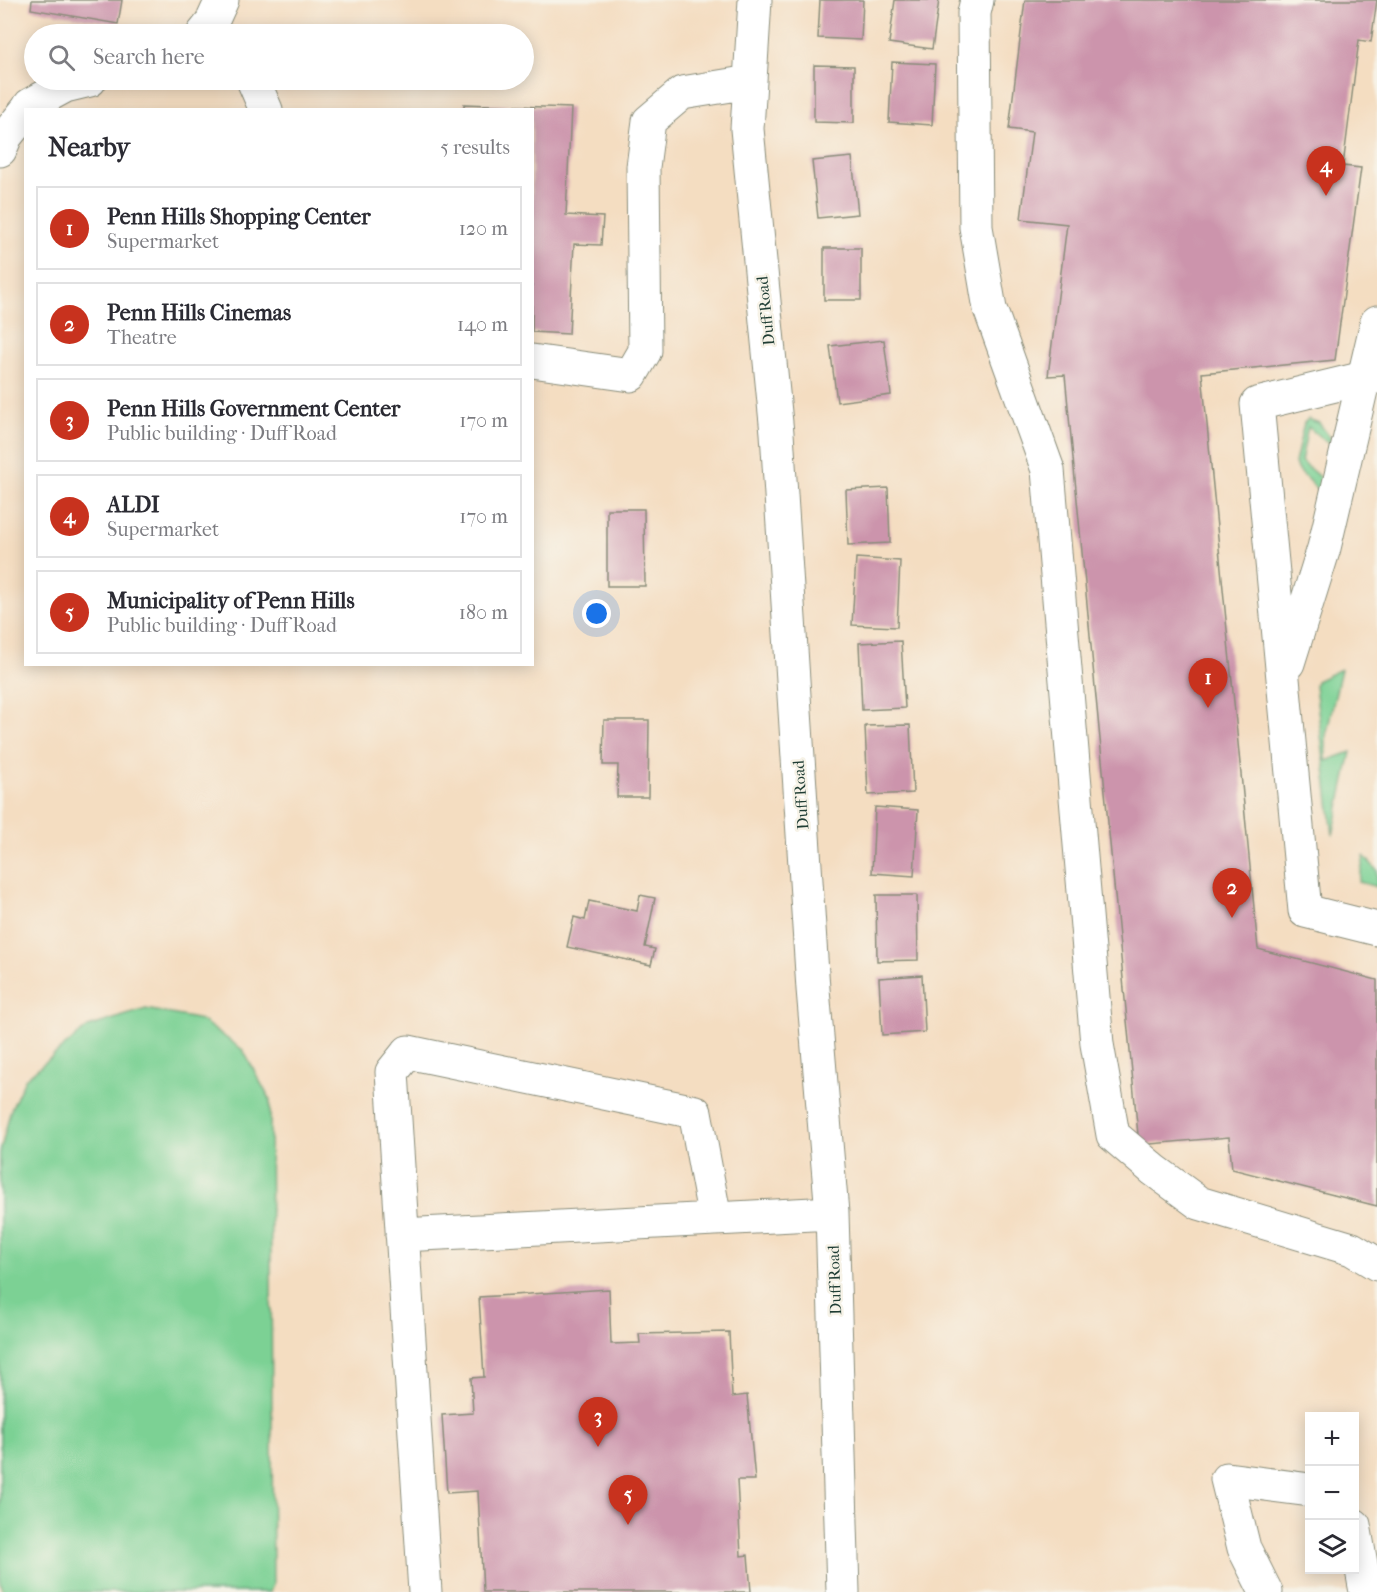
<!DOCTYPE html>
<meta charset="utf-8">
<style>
:root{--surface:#fff;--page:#f7f7f7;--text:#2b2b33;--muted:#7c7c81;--line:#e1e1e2;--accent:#c8321e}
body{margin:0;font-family:"IM FELL French Canon",serif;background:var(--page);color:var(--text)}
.controls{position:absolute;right:18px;bottom:18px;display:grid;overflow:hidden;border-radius:0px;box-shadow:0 3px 15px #0003}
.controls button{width:54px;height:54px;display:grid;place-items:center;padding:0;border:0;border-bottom:2px solid var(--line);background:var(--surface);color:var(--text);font:30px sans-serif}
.you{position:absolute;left:597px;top:614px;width:21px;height:21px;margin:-15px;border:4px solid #fff;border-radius:50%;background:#1a73e8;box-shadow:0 0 0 9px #1a73e833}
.badge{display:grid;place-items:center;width:39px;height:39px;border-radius:50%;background:var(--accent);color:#fff;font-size:20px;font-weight:700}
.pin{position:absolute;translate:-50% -50px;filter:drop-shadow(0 2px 3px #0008)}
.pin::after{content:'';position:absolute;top:32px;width:21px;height:18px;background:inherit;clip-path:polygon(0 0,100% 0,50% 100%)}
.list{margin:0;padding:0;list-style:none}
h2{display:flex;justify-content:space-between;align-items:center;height:78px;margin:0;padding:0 24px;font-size:26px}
h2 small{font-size:20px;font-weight:400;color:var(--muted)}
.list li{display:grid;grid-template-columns:39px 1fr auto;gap:18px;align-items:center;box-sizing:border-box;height:84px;margin:0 12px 12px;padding:0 12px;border:2px solid var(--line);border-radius:0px}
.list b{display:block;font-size:22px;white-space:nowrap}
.list p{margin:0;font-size:20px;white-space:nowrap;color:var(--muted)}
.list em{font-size:20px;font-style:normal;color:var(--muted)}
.icon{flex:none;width:33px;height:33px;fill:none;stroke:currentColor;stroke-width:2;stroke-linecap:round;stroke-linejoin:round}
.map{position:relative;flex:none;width:1377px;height:1592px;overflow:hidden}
.search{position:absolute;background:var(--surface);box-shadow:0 3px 15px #0003;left:24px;top:24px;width:510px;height:66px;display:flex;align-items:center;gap:15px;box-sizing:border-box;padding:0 21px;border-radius:33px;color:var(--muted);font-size:22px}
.panel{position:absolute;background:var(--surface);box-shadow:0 3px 15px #0003;left:24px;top:108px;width:510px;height:558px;border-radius:0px}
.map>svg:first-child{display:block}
</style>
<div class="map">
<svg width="1377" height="1592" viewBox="0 0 1377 1592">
<rect width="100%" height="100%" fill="#f7f3e8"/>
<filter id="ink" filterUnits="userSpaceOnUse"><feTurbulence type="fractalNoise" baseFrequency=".0167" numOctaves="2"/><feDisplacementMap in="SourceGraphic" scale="12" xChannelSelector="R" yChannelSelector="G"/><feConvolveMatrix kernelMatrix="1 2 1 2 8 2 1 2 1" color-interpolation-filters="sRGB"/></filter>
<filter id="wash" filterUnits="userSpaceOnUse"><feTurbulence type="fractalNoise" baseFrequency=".008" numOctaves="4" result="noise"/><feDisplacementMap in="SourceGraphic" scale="24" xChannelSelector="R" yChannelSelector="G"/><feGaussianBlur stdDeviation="1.35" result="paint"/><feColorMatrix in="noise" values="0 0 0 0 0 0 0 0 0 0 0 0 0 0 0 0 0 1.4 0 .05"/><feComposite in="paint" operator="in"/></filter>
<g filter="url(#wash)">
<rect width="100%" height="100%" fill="#f4ddc1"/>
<path fill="#7cd194" stroke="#4e8764" stroke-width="1.5" d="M1308,419L1319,423L1332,440L1330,445L1308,427L1301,461L1324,481L1321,493L1297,469L1295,463L1304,423Z
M1341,669L1326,736V761L1351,752L1333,835L1315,685L1316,681Z
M1364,856L1377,870V887L1359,882Z
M146,1009L201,1020L243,1050L270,1100L273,1585L270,1592H3L0,1578V1153L10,1112L25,1079L88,1027Z"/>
<g id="blocks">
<path fill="#cc94ac" d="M32,0H122L118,24L31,9Z
M820,0H863L861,40L818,38Z
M895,0H939L932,49L889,43Z
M1025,0H1377L1371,42L1359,40L1343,166L1361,168L1335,360L1202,373L1258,949L1377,980V1206L1232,1169L1229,1137L1139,1145L1065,375L1048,376L1067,224L1021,219L1032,132L1009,129Z
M892,62L935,64L932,125L889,122Z
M814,65L854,66V123L814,122Z
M464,104L571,108L566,215L603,217L601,245L574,244L569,334L532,332V110H464Z
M852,157L858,214L818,218L812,161Z
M824,248H861V300H824Z
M884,340L891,395L837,402L830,346Z
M888,488L890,543L848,545L846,490Z
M607,509H644L645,586H607Z
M856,558L900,561L897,627L852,625Z
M901,641L905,708L862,710L859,643Z
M604,720H649L648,797H617L618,765H603Z
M910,725L913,793L868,795L865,726Z
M875,807L918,810L914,876L872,873Z
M640,895L655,898L645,947L655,949L651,965L567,947L574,917L585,920L589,901L637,911Z
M876,895H917L918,960L877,961Z
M922,975L925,1032L882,1035L879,978Z
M609,1289L611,1344L640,1343L639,1334L729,1332L732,1397L747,1395L755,1480H737L741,1556L748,1555L751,1592H483L478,1491L447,1493L442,1415L473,1413L471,1378L484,1377L479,1297Z"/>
</g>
</g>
<g filter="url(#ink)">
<use href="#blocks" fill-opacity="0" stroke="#8a8d7a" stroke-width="1.5"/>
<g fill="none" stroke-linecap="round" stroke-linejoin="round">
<defs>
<path id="minor" d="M755,0L747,129L777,433L813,989L832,1213L843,1592
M977,0L974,13L976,227L990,309L1048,470L1097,1044L1113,1135L1154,1170L1199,1203L1352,1249L1377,1264
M203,34L211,24L222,0
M253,80L266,110
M27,110L30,105L65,86L90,80
M0,150L6,136L26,111
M532,361L631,375L645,351L643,167L649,121L682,93L750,82
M1377,377L1364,378L1257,404L1305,911L1377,929
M1288,663L1324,548L1377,322
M402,1235L715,1219
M1354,1525L1366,1592
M425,1592L392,1072L408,1052L695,1112L715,1219L832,1213
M1266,1592L1244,1548L1227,1479L1310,1490"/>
</defs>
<use href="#minor" stroke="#8a8d7a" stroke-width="35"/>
<use href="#minor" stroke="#fff" stroke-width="33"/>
</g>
</g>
<g text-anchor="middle" stroke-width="5" stroke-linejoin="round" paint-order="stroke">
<g font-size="16" fill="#1f3d34" stroke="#f7f3e8">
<text transform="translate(765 311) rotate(-96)" y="6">Duff Road</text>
<text transform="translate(800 795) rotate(-94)" y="6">Duff Road</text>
<text transform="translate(834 1280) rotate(-92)" y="6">Duff Road</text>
</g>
</g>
</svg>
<div class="controls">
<button>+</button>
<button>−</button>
<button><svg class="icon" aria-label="layers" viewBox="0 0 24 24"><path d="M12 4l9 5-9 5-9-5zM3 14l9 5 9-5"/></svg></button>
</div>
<div class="you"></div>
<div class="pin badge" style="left:1208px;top:708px">1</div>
<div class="pin badge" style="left:1232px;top:918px">2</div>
<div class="pin badge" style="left:598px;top:1447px">3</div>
<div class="pin badge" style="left:1326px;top:196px">4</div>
<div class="pin badge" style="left:628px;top:1525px">5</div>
<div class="search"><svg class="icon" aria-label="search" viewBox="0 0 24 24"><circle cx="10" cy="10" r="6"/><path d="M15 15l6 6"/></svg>Search here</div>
<section class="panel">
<h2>Nearby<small>5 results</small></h2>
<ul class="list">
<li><span class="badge">1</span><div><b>Penn Hills Shopping Center</b><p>Supermarket</p></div><em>120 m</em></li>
<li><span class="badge">2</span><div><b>Penn Hills Cinemas</b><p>Theatre</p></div><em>140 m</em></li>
<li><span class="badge">3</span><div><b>Penn Hills Government Center</b><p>Public building · Duff Road</p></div><em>170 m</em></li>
<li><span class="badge">4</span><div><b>ALDI</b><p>Supermarket</p></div><em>170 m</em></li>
<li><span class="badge">5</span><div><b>Municipality of Penn Hills</b><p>Public building · Duff Road</p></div><em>180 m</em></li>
</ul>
</section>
</div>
